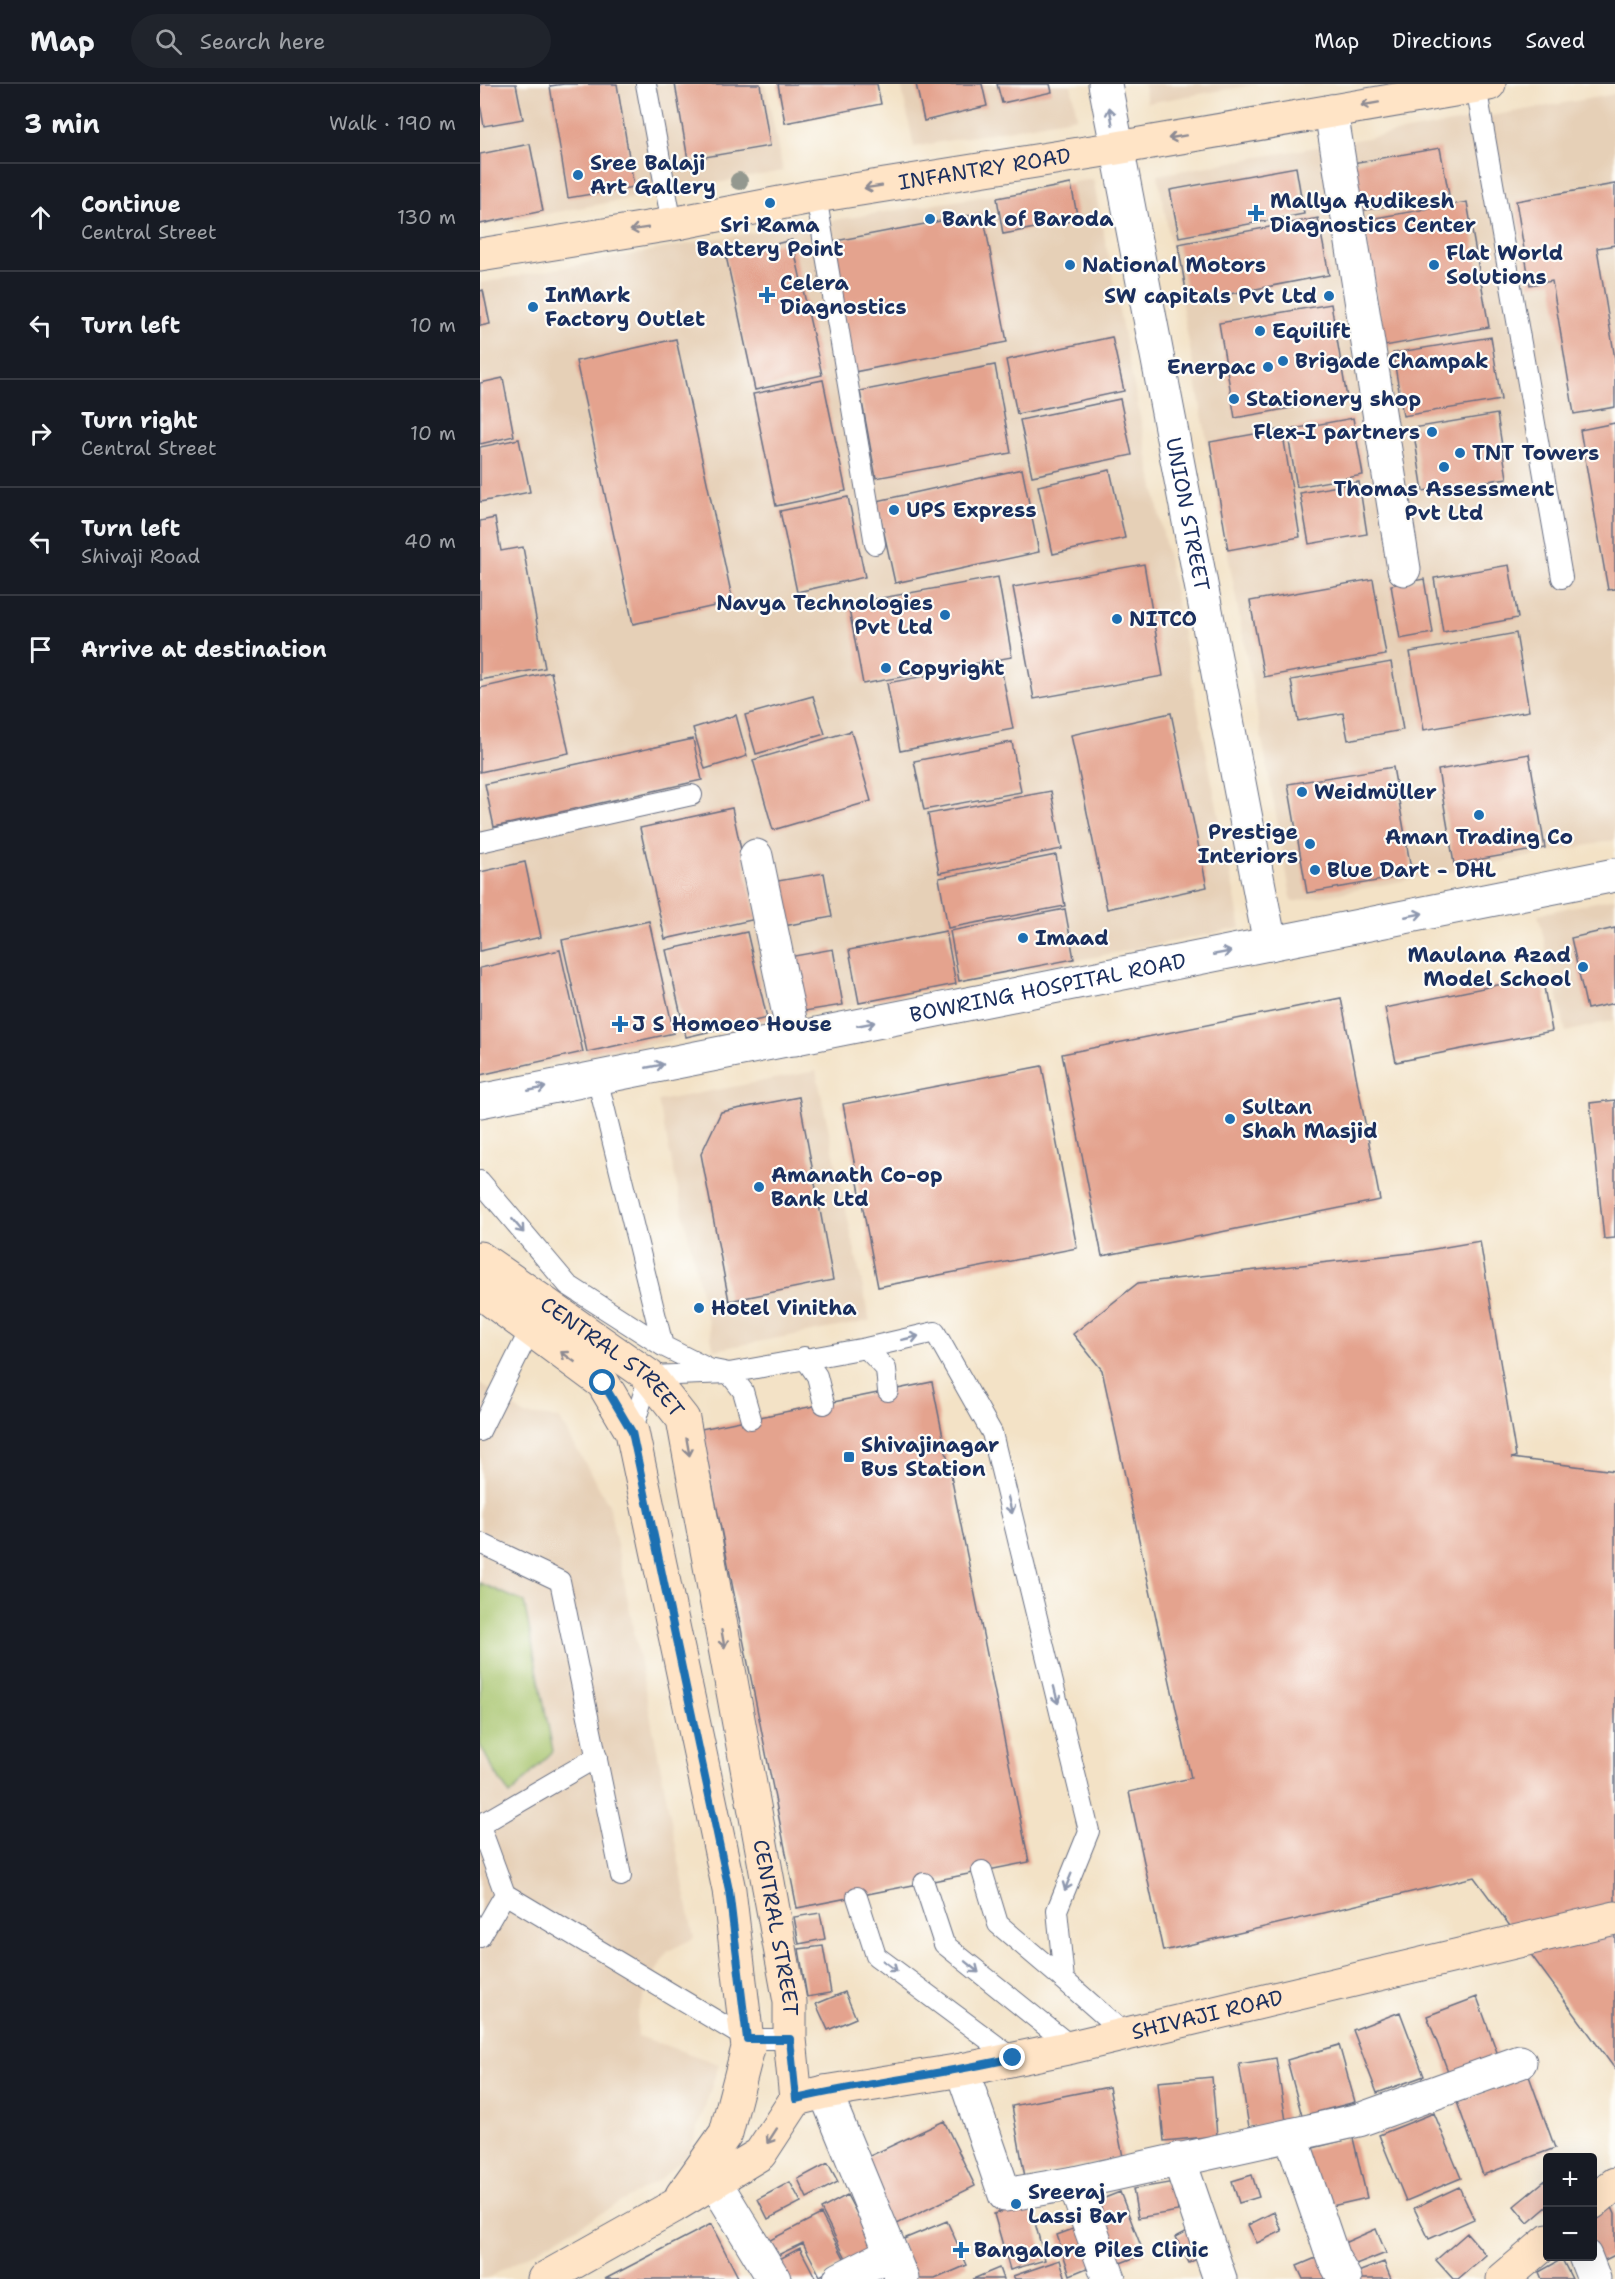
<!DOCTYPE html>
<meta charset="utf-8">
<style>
:root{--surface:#171b24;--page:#20242c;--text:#f1f3f6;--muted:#9ea1a6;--line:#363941}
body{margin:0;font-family:"Shantell Sans",sans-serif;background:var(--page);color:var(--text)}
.controls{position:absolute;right:18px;bottom:18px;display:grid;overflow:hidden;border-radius:6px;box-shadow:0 6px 24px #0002}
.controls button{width:54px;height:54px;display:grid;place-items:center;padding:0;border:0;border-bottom:2px solid var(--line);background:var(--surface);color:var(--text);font:30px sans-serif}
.stop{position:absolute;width:18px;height:18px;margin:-14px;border:4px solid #1f6fb2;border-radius:50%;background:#fff}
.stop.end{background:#1f6fb2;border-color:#fff;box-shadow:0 2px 6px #0008}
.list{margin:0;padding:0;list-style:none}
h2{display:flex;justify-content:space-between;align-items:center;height:78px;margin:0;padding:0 24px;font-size:26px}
h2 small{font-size:20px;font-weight:400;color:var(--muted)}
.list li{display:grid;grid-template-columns:39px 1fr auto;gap:18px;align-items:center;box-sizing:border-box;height:108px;padding:0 24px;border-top:2px solid var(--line)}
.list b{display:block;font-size:22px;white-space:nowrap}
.list p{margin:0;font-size:20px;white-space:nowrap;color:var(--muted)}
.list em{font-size:20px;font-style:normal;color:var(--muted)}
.icon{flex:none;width:33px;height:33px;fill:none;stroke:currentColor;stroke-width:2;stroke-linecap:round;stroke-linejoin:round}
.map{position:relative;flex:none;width:1135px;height:2195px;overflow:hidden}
header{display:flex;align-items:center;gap:36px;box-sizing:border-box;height:84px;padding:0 30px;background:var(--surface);border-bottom:2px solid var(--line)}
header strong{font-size:28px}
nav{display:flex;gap:33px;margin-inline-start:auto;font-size:21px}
.search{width:420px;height:54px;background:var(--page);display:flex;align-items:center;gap:15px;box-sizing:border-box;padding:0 21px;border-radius:33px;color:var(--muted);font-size:22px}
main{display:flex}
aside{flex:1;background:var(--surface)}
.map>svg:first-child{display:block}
</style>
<header>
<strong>Map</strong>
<div class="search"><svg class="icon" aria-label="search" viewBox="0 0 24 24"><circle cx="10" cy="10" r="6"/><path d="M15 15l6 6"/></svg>Search here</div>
<nav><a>Map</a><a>Directions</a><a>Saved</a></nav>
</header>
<main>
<aside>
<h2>3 min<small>Walk · 190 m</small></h2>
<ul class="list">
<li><svg class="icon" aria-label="ahead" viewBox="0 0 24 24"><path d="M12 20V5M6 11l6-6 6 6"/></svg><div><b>Continue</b><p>Central Street</p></div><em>130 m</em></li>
<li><svg class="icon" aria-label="left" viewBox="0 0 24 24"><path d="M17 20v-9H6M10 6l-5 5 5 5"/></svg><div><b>Turn left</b></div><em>10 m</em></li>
<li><svg class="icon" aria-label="right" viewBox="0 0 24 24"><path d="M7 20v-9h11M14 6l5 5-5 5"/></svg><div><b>Turn right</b><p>Central Street</p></div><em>10 m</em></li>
<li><svg class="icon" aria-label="left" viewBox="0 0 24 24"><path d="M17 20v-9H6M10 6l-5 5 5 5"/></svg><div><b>Turn left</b><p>Shivaji Road</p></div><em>40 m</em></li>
<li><svg class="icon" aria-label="arrive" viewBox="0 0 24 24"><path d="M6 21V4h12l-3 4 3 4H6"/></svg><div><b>Arrive at destination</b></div></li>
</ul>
</aside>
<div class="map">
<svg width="1135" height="2195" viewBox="0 0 1135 2195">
<rect width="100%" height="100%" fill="#fdfcf7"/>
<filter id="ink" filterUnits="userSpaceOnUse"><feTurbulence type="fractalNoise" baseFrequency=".0167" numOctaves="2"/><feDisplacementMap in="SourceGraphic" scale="12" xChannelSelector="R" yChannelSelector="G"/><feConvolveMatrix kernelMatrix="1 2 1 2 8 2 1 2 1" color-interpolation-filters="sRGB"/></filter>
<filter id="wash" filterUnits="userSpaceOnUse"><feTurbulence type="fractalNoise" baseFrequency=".008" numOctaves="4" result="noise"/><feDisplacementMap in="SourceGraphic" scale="24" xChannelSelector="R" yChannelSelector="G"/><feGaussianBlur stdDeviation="1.35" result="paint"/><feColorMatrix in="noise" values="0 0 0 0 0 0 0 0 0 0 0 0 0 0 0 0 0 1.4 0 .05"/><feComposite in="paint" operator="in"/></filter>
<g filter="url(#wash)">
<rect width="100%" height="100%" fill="#f3e2c6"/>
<path fill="#e6d0b7" d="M0,0H285L303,87L0,142Z
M421,0H591L597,33L434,63Z
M664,0H778L667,19Z
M1135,10V756L812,818L678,91Z
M613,95L761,844L0,994V199L235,155Z
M1135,814V936L1086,948L1058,830Z
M336,987L390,1237L234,1266L178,1017Z
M0,1299L45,1331L79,1334L129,1421L214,1854L188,1867L170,1898L157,1930L158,1952L239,1980L210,2069L176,2098L6,2195H0Z"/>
<path fill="#a5c36a" stroke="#607964" stroke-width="1.5" d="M0,1499L44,1518L73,1667L30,1711L14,1687L0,1661Z"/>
<g id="blocks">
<path fill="#e4a38e" d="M0,0H36L43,35L4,42L0,20Z
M84,0H137L154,103L88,114L70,2Z
M195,0H280L290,62L208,76Z
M298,0H397L401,20L305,39Z
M436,0H502L507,22L444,37Z
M517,0H570L572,8L522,19Z
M50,60L63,127L0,140V70Z
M960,64L969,111L880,127L872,79Z
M816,83L824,130L699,153L690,106Z
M591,100L598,136L523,150L517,114Z
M1135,100V161L1117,164L1135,275V323L1094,330L1072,197L1050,201L1036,117Z
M987,118L1009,243L905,262L883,136Z
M503,129L527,258L374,288L350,158Z
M838,134L849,191L708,218L698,160Z
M312,156L342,291L275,306L246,172Z
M3,206L10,240L0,242V207Z
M851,220L867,314L755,334L739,239Z
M632,253L644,307L537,330L526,276Z
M1011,253L1021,316L923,332L913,269Z
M196,255L253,518L153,540L96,277Z
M515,281L531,369L396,394L380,307Z
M23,294L34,352L0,360V299Z
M343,296L366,407L296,422L273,310Z
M640,315L652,371L552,392L540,336Z
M1017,330L1027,394L943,407L933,344Z
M873,334L883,391L817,403L807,346Z
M1135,339V505L1128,506L1100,346Z
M802,345L820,453L748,466L730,358Z
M39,355L50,408L0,418V363Z
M542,385L559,468L415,499L397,417Z
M630,386L645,454L573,470L558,402Z
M879,398L887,450L829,460L820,409Z
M368,413L385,493L317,508L300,427Z
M15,434L21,467L43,463L65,584L0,596V437Z
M664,480L683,592L554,615L533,503Z
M1029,481L1038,534L963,548L954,494Z
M518,493L532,573L383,600L368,520Z
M893,495L906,571L784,593L770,517Z
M944,495L953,549L920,555L911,501Z
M1036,549L1049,627L944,646L930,568Z
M520,578L533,645L420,667L407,599Z
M911,578L923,646L868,656L863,629L818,637L811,596Z
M71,588L89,669L0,688V604Z
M333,612L345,650L276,670L265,631Z
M691,629L727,803L627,825L591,651Z
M256,631L267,672L225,685L213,644Z
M371,647L391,717L293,746L273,676Z
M213,655L222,696L14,743L5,700Z
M532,658L541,708L444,726L434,677Z
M1049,670L1065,764L974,780L958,686Z
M913,683L932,791L827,809L808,700Z
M571,707L582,765L459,789L448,730Z
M252,724L276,835L185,855L160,744Z
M576,771L585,822L468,844L459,794Z
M45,778L61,853L0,867V788Z
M344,789L352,833L293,844L286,799Z
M585,825L594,875L479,897L470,847Z
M169,837L194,949L107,968L82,856Z
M1135,844V919L1107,925L1091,854Z
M466,847L476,900L379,919L369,866Z
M267,848L287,934L206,953L186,866Z
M353,865L363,921L312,929L303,874Z
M80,866L103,968L0,991V884Z
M1062,892L1072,947L916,978L905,924Z
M861,914L900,1116L622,1172L582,970Z
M562,982L597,1164L398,1203L363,1020Z
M319,1013L353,1196L249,1217L221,1070L241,1028Z
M1135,1016V1154L1124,1155L1110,1019Z
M1000,1157L1036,1373L1031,1374L1135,1387V1985L994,1793L683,1867L649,1708L711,1694L622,1286L593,1250L658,1199L931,1169Z
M452,1298L549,1778L317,1824L221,1345Z
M340,1829L345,1855L319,1860L314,1833Z
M343,1862L351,1909L327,1913L319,1865Z
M365,1908L376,1934L348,1946L336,1920Z
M997,1913L1018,1971L969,1990L947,1932Z
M920,1928L944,1992L897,2009L873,1946Z
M859,1961L875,2018L822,2032L807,1976Z
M796,1974L806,2037L769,2043L759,1980Z
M1049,1992L1075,2064L1003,2091L977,2018Z
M732,1993L737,2052L684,2057L678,1998Z
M629,2003L643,2073L545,2093L532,2022Z
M954,2029L981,2094L926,2117L899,2051Z
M464,2037L495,2102L411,2143L379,2077Z
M873,2054L887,2114L843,2124L821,2067Z
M348,2079L358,2098L327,2114L318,2095Z
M772,2091L779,2113L759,2119L752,2097Z
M1068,2094V2122L1048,2139L1034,2122Z
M310,2098L321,2118L288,2135L278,2115Z
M694,2098L698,2127L658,2134L653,2105Z
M979,2103L994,2135L949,2155L934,2124Z
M640,2108L664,2170L630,2183L607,2121Z
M367,2111L397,2168L370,2182L341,2125Z
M550,2120L565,2176L530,2186L514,2130Z
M1131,2121L1135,2130V2171L1115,2181L1112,2172V2130Z
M794,2128L802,2147L777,2159L768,2141Z
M341,2130L366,2178L340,2192L323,2159L298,2171L290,2156Z
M467,2137L487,2181L455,2195H436L419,2157Z
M231,2140L259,2195H125Z
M601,2142L614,2181L590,2191L577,2151Z
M713,2144L726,2170L709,2179L696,2153Z
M896,2145L906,2169L866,2185L857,2162Z
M987,2149L1006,2171L978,2195H973L956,2176Z
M320,2164L336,2195H303L294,2178Z
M843,2171L854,2195H823L817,2182Z
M1082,2175L1092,2195H1062L1059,2188Z
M580,2176L586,2195H535L533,2192Z
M904,2178L911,2195H880L878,2188Z
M519,2184L523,2195H493Z"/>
</g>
</g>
<g filter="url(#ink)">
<use href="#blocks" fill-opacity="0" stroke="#676e82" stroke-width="1.5"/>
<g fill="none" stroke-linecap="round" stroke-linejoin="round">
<defs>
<path id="lane" d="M166,0L192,140
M996,2L1082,494
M336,112L395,460
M0,758L212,711
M117,994L183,1262
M0,1097L88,1201L183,1262L229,1285L249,1289L263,1307L271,1335
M386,1264L406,1285L408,1307
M324,1273L337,1292L344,1320
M0,1347L50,1246
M152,1348L169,1292L249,1289L386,1264L455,1248L512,1349L609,1747L577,1826L584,1896L645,1950
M0,1459L80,1497L141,1792
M0,1741L117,1673
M0,1742L25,1810L267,1955H310
M502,1787L518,1840L584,1896
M444,1799L464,1860L592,1963
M377,1813L396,1872L533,1974
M0,1853L25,1810"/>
<g id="street">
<path id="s1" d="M625,0L790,860"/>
<path d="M851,27L924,485"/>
<path d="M276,772L314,955"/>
<path id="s2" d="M0,1017L1135,791"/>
<path d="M482,1986L525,2111L594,2099L879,2036L1040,1978"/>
<path d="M345,2008L422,2195"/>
<path d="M811,2051L853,2174L865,2195"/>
<path d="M699,2075L740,2195"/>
<path d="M235,2098L294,2195"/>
<path d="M594,2099L629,2195"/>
<path d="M1105,2172L1114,2195"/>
<path d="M360,2195L411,2169"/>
</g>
<g id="secondary">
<path id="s3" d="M0,171L192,140L336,112L637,64L1009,0"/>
<path id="s4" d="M0,1174L169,1292L203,1335L310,1918V1955L316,2015L280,2070L194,2122L64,2195"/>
<path d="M0,1208L123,1299L152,1348L249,1806L268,1964L246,2049L202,2111"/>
<path id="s5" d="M316,2015L345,2008L482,1986L592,1963L1135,1834"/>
<path d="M1112,2119L1135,2100"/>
<path d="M1023,2195L1068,2157"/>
</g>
</defs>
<use href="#lane" stroke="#676e82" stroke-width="22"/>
<use href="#street" stroke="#676e82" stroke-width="35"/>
<use href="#secondary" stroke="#676e82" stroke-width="35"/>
<use href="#lane" stroke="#fff" stroke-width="20"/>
<use href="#street" stroke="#fff" stroke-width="33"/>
<use href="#secondary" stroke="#ffe4c6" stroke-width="33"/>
</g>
<circle fill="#93988f" cx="259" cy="97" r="9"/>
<defs><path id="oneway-shaft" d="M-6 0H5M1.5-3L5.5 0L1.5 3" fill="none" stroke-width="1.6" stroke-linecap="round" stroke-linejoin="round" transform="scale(1.5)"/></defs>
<g stroke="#8d8a92">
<use href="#oneway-shaft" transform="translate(890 20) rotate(170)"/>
<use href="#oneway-shaft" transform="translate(697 53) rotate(170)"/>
<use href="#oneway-shaft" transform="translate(393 103) rotate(171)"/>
<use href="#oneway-shaft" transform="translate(159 145) rotate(171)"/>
<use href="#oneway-shaft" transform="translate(88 1273) rotate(-144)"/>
<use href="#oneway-shaft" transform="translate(208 1363) rotate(80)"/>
<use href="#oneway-shaft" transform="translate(243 1555) rotate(80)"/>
<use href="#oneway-shaft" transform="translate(292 2052) rotate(123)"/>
</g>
<g stroke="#8d97ae">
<use href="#oneway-shaft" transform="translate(631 32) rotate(-100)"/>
<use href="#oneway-shaft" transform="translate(934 831) rotate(-11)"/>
<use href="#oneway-shaft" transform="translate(742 869) rotate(-11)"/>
<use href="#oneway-shaft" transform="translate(386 940) rotate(-11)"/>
<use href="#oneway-shaft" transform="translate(175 982) rotate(-11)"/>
<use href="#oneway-shaft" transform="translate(57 1005) rotate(-11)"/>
<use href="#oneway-shaft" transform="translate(38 1142) rotate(50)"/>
<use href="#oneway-shaft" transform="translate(430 1254) rotate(-13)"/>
<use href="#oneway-shaft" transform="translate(530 1421) rotate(76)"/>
<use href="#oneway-shaft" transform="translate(576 1611) rotate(76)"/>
<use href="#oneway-shaft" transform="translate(588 1798) rotate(112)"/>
<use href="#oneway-shaft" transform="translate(410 1882) rotate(37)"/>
<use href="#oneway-shaft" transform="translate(492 1883) rotate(39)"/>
</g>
</g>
<g fill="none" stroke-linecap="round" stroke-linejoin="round" filter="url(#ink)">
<path stroke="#1f6fb2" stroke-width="8" d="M123,1299L152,1348L249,1806L267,1955H310L316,2015C387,1998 461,1991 533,1974"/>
</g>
<g fill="#1f6fb2" stroke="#fdfcf7" stroke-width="2">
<circle cx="98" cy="91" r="6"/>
<circle cx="290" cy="119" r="6"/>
<path d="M773 120h6v6h6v6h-6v6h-6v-6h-6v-6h6z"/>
<circle cx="450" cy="135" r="6"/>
<circle cx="590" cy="181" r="6"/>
<circle cx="954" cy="181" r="6"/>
<path d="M284 202h6v6h6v6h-6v6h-6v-6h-6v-6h6z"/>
<circle cx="849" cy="212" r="6"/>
<circle cx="53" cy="223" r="6"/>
<circle cx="780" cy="247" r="6"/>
<circle cx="803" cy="277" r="6"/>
<circle cx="788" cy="283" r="6"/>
<circle cx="754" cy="315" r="6"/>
<circle cx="952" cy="348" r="6"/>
<circle cx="980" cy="369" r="6"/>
<circle cx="964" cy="383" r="6"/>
<circle cx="414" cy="426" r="6"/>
<circle cx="465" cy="531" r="6"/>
<circle cx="637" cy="535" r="6"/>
<circle cx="406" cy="584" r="6"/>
<circle cx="822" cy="708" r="6"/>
<circle cx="999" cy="731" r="6"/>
<circle cx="830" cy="760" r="6"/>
<circle cx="835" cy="786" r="6"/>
<circle cx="543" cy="854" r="6"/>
<circle cx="1103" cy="883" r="6"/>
<path d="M137 931h6v6h6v6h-6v6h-6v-6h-6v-6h6z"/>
<circle cx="750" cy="1035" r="6"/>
<circle cx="279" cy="1103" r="6"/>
<circle cx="219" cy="1224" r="6"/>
<rect x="363" y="1367" width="12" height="12" rx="3"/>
<circle cx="536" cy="2120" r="6"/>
<path d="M478 2157h6v6h6v6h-6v6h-6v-6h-6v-6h6z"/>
</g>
<g text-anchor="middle" stroke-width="4.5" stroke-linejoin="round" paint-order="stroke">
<g font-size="21" font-weight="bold" fill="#1b2f5e" stroke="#fdfcf7" text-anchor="start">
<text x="110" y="86">Sree Balaji<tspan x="110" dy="24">Art Gallery</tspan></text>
<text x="790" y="124">Mallya Audikesh<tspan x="790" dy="24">Diagnostics Center</tspan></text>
<text x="462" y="142">Bank of Baroda</text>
<text x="290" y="148" text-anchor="middle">Sri Rama<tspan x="290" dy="24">Battery Point</tspan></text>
<text x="966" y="176">Flat World<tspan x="966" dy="24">Solutions</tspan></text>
<text x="602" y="188">National Motors</text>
<text x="300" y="206">Celera<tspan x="300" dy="24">Diagnostics</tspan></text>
<text x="65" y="218">InMark<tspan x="65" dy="24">Factory Outlet</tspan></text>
<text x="837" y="219" text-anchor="end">SW capitals Pvt Ltd</text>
<text x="792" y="254">Equilift</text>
<text x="815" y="284">Brigade Champak</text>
<text x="776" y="290" text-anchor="end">Enerpac</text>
<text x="766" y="322">Stationery shop</text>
<text x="940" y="355" text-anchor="end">Flex-I partners</text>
<text x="992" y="376">TNT Towers</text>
<text x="964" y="412" text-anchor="middle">Thomas Assessment<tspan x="964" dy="24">Pvt Ltd</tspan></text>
<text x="426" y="433">UPS Express</text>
<text x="453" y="526" text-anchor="end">Navya Technologies<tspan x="453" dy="24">Pvt Ltd</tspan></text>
<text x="649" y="542">NITCO</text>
<text x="418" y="591">Copyright</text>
<text x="834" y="715">Weidmüller</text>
<text x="818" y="755" text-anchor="end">Prestige<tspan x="818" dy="24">Interiors</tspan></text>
<text x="999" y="760" text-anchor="middle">Aman Trading Co</text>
<text x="847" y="793">Blue Dart - DHL</text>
<text x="555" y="861">Imaad</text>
<text x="1091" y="878" text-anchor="end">Maulana Azad<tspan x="1091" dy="24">Model School</tspan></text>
<text x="152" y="947">J S Homoeo House</text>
<text x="762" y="1030">Sultan<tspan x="762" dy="24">Shah Masjid</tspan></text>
<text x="291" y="1098">Amanath Co-op<tspan x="291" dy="24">Bank Ltd</tspan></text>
<text x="231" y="1231">Hotel Vinitha</text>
<text x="381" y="1368">Shivajinagar<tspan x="381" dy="24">Bus Station</tspan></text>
<text x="548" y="2115">Sreeraj<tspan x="548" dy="24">Lassi Bar</tspan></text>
<text x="494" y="2173">Bangalore Piles Clinic</text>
</g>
<g font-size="21" fill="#1b2f5e" stroke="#fdfcf7">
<text dy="7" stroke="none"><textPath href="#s3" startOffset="512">INFANTRY ROAD</textPath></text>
<text dy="7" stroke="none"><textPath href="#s1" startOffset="438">UNION STREET</textPath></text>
<text dy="7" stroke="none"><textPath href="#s2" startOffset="579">BOWRING HOSPITAL ROAD</textPath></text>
<text dy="7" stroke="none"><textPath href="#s4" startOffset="166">CENTRAL STREET</textPath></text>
<text dy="7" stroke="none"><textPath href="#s4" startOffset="778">CENTRAL STREET</textPath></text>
<text dy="7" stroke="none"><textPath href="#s5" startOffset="420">SHIVAJI ROAD</textPath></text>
</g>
</g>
</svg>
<div class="controls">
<button>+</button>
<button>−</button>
</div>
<div class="stop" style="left:123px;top:1299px"></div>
<div class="stop end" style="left:533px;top:1974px"></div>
</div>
</main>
